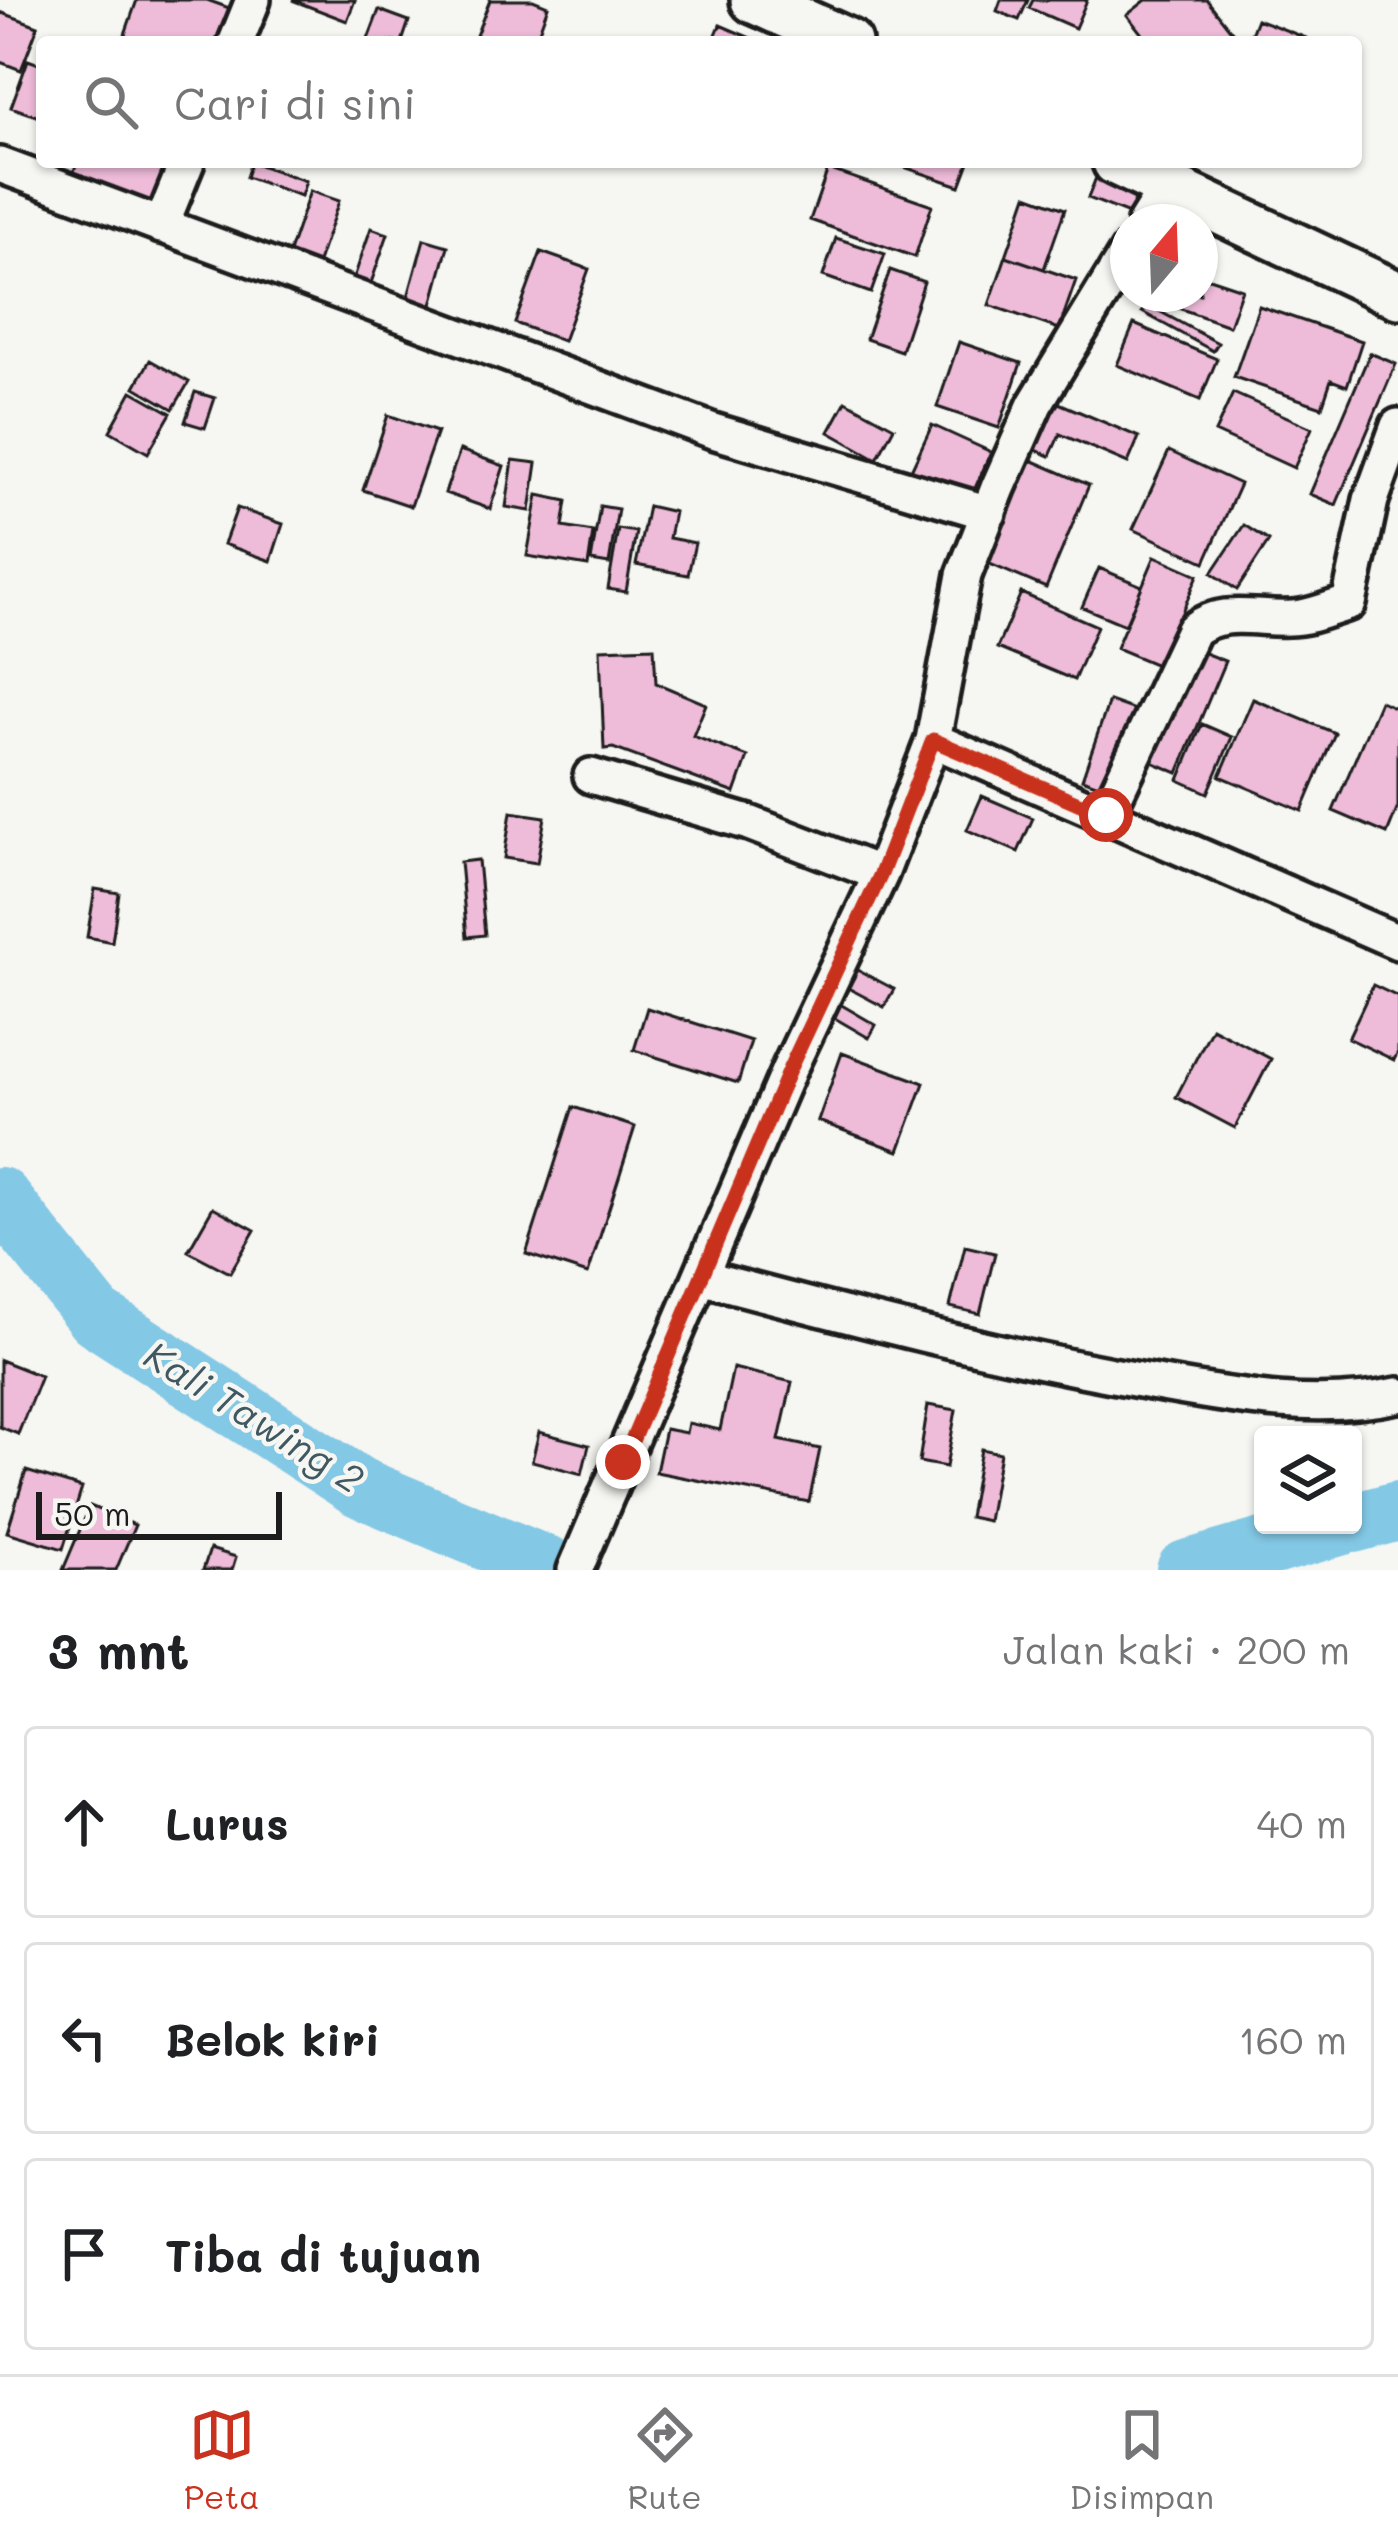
<!DOCTYPE html>
<html lang="id">
<meta charset="utf-8">
<style>
:root{--surface:#fff;--page:#f2f2f2;--text:#202124;--muted:#757577;--line:#e0e0e0;--accent:#c8321e}
body{margin:0;font-family:Mali,sans-serif;background:var(--page);color:var(--text)}
.controls{position:absolute;right:36px;bottom:36px;display:grid;overflow:hidden;border-radius:12px;box-shadow:0 3px 9px #0004}
.controls button{width:108px;height:108px;display:grid;place-items:center;padding:0;border:0;border-bottom:3px solid var(--line);background:var(--surface);color:var(--text);font:60px sans-serif}
.compass{position:absolute;left:1110px;top:204px;width:108px;height:108px;border-radius:50%;background:var(--surface);box-shadow:0 3px 9px #0004;rotate:19deg}
.scale{position:absolute;left:36px;bottom:30px;width:246px;box-sizing:border-box;padding-left:12px;border:6px solid #1c1c1c;border-top:0;font-size:33px;line-height:42px;white-space:nowrap;color:#1c1c1c;-webkit-text-stroke:9px #f6f6f2;paint-order:stroke}
.stop{position:absolute;width:36px;height:36px;margin:-27px;border:9px solid #c8321e;border-radius:50%;background:#fff}
.stop.end{background:#c8321e;border-color:#fff;box-shadow:0 3px 12px #0008}
.list{margin:0;padding:0;list-style:none}
h2{display:flex;justify-content:space-between;align-items:center;height:156px;margin:0;padding:0 48px;font-size:51px}
h2 small{font-size:39px;font-weight:400;color:var(--muted)}
.list li{display:grid;grid-template-columns:78px 1fr auto;gap:36px;align-items:center;box-sizing:border-box;height:192px;margin:0 24px 24px;padding:0 24px;border:3px solid var(--line);border-radius:12px}
.list b{display:block;font-size:45px;white-space:nowrap}
.list em{font-size:39px;font-style:normal;color:var(--muted)}
.icon{flex:none;width:66px;height:66px;fill:none;stroke:currentColor;stroke-width:2;stroke-linecap:round;stroke-linejoin:round}
.map{position:relative;flex:none;width:1398px;height:1570px;overflow:hidden}
.search{position:absolute;background:var(--surface);box-shadow:0 3px 9px #0004;left:36px;right:36px;top:36px;height:132px;display:flex;align-items:center;gap:30px;box-sizing:border-box;padding:0 42px;border-radius:12px;color:var(--muted);font-size:45px}
.sheet{height:804px;background:var(--surface)}
nav{display:flex;justify-content:space-around;align-items:center;box-sizing:border-box;height:168px;border-top:3px solid var(--line);background:var(--surface);font-size:33px;color:var(--muted)}
nav a{display:grid;justify-items:center;gap:6px}
nav .on{color:var(--accent)}
.map>svg:first-child{display:block}
</style>
<div class="map">
<svg width="1398" height="1570" viewBox="0 0 1398 1570">
<rect width="100%" height="100%" fill="#f6f6f2"/>
<filter id="ink" filterUnits="userSpaceOnUse"><feTurbulence type="fractalNoise" baseFrequency=".00833" numOctaves="2"/><feDisplacementMap in="SourceGraphic" scale="24" xChannelSelector="R" yChannelSelector="G"/><feConvolveMatrix kernelMatrix="1 2 1 2 8 2 1 2 1" color-interpolation-filters="sRGB"/></filter>
<g filter="url(#ink)">
<g fill="none" stroke-linecap="round" stroke-linejoin="round">
<path stroke="#83c8e5" stroke-width="60" d="M0,1197L96,1317L359,1487L556,1570
M1353,1523L1398,1511
M1186,1570L1343,1525"/>
</g>
<path fill="#eebbd9" stroke="#1c1c1c" stroke-width="3" d="M137,0H207L232,9L220,42H129L123,40Z
M292,0H355L347,21Z
M490,0H533L548,6L535,42H487L475,38Z
M1001,0H1028L1019,20L997,11Z
M1033,0H1087L1075,28L1029,8Z
M1146,0H1207L1233,33L1221,42H1148L1127,15Z
M379,10L409,21L402,42H367Z
M0,12L38,26L21,70L0,62Z
M1257,19L1306,38L1305,42H1248Z
M720,25L760,42H713Z
M28,60L42,65V118L11,107Z
M77,162H173L155,213L70,183Z
M251,162L306,181L301,196L246,177Z
M905,162H969L960,186L904,167Z
M1101,165L1157,186L1144,220L1088,198Z
M828,169L932,205L915,257L810,220Z
M310,191L339,201L315,271L286,261Z
M1027,195L1065,209L1044,269L1006,256Z
M371,228L388,234L370,286L353,281Z
M836,238L885,254L871,293L823,276Z
M424,239L448,246L430,312L406,304Z
M541,252L589,269L563,341L515,323Z
M1006,256L1076,280L1059,329L989,305Z
M890,270L924,282L901,351L866,339Z
M1200,275L1242,289L1229,326L1139,294H1200Z
M1146,304L1218,343L1213,351L1142,312Z
M1259,306L1362,341L1347,386L1331,380L1322,407L1234,377Z
M1134,324L1217,359L1200,400L1117,365Z
M959,342L1021,363L999,428L937,407Z
M1370,353L1396,364L1336,505L1310,494Z
M150,360L189,382L173,409L135,387Z
M132,391L171,413L148,453L110,431Z
M195,392L215,398L205,428L185,422Z
M1233,393L1312,428L1294,468L1215,432Z
M846,401L894,427L877,459L829,432Z
M1054,401L1139,437L1128,463L1060,434L1050,456L1034,449Z
M388,415L437,432L411,506L363,490Z
M932,425L991,452L971,497L911,470Z
M460,450L504,466L490,509L445,493Z
M1169,451L1240,484L1205,562L1133,529Z
M1029,459L1089,485L1046,588L985,562Z
M513,460L537,463L530,511L506,507Z
M538,495L567,501L563,527L593,532L588,566L527,556Z
M600,506L618,509L609,564L591,561Z
M648,506L674,512L669,538L695,543L688,575L636,565Z
M237,508L283,524L271,561L224,544Z
M1244,525L1269,541L1237,590L1212,573Z
M618,529L636,532L626,592L608,589Z
M1155,556L1198,575L1159,666L1116,648Z
M1099,568L1142,586L1125,625L1082,607Z
M1021,593L1097,626L1074,680L997,648Z
M654,647L656,683L706,704L693,736L748,757L735,793L613,748L604,749L600,649Z
M1199,651L1225,661L1178,773L1152,762Z
M1253,699L1335,733L1302,811L1220,776Z
M1109,701L1140,712L1113,790L1082,779Z
M1380,701L1398,709V807L1387,834L1333,811Z
M1202,724L1232,737L1208,793L1179,780Z
M982,796L1033,818L1018,852L967,830Z
M511,812L545,817L537,863L504,858Z
M478,860L485,935L467,937L460,862Z
M95,889L119,893L112,942L87,937Z
M858,970L894,989L884,1007L848,988Z
M1373,985L1398,997V1052L1394,1060L1348,1038Z
M833,1000L876,1025L869,1038L826,1013Z
M647,1008L751,1041L738,1083L634,1050Z
M1212,1028L1271,1059L1235,1128L1176,1097Z
M842,1053L924,1083L899,1151L818,1121Z
M573,1107L635,1127L588,1274L526,1254Z
M213,1207L255,1230L230,1273L188,1251Z
M965,1246L995,1253L980,1314L950,1307Z
M0,1360L41,1376L18,1434L0,1427Z
M733,1368L792,1382L779,1440L820,1449L809,1502L656,1472L665,1429L686,1433L688,1423L720,1430Z
M928,1405L956,1410L946,1467L919,1462Z
M539,1432L589,1445L582,1474L532,1461Z
M981,1449L1000,1453L988,1521L969,1517Z
M26,1471L82,1488L63,1549L7,1532Z
M90,1506L135,1525L116,1570H63Z
M210,1549L236,1557L232,1570H203Z"/>
<g fill="none" stroke-linecap="round" stroke-linejoin="round">
<defs>
<path id="street" d="M236,42L253,0
M0,165L713,431L989,513
M1145,222L1168,185
M161,226L187,162
M933,740L1398,942
M591,776L749,823L881,874
M1106,815L1193,630C1224,605 1265,623 1301,617C1316,615 1334,607 1349,603L1371,500L1398,426
M701,1277C848,1316 995,1355 1145,1381C1230,1396 1312,1413 1398,1395
M575,1570L789,1069L881,874L933,740L964,575L998,488L1035,404L1128,251"/>
<path id="secondary" d="M754,0L848,42
M1116,162L1398,295"/>
</defs>
<use href="#street" stroke="#1c1c1c" stroke-width="42"/>
<use href="#secondary" stroke="#1c1c1c" stroke-width="54"/>
<use href="#street" stroke="#f6f6f2" stroke-width="33"/>
<use href="#secondary" stroke="#f6f6f2" stroke-width="45"/>
</g>
</g>
<g fill="none" stroke-linecap="round" stroke-linejoin="round" filter="url(#ink)">
<path stroke="#c8321e" stroke-width="15" d="M623,1462L789,1070L881,874L933,740L1106,815"/>
</g>
<g text-anchor="middle" stroke-width="9" stroke-linejoin="round" paint-order="stroke">
<g font-size="39" font-style="italic" fill="#405862" stroke="#f6f6f2">
<text transform="translate(254 1417) rotate(32)" y="14">Kali Tawing 2</text>
</g>
</g>
</svg>
<div class="controls">
<button><svg class="icon" aria-label="layers" viewBox="0 0 24 24"><path d="M12 4l9 5-9 5-9-5zM3 14l9 5 9-5"/></svg></button>
</div>
<svg class="compass" viewBox="-18 -18 36 36"><path d="M0-13l5 13h-10z" fill="#e53935"/><path d="M0 13l5-13h-10z" fill="#757577"/></svg>
<div class="scale">50 m</div>
<div class="stop" style="left:1106px;top:815px"></div>
<div class="stop end" style="left:623px;top:1462px"></div>
<div class="search"><svg class="icon" aria-label="search" viewBox="0 0 24 24"><circle cx="10" cy="10" r="6"/><path d="M15 15l6 6"/></svg>Cari di sini</div>
</div>
<section class="sheet">
<h2>3 mnt<small>Jalan kaki · 200 m</small></h2>
<ul class="list">
<li><svg class="icon" aria-label="ahead" viewBox="0 0 24 24"><path d="M12 20V5M6 11l6-6 6 6"/></svg><div><b>Lurus</b></div><em>40 m</em></li>
<li><svg class="icon" aria-label="left" viewBox="0 0 24 24"><path d="M17 20v-9H6M10 6l-5 5 5 5"/></svg><div><b>Belok kiri</b></div><em>160 m</em></li>
<li><svg class="icon" aria-label="arrive" viewBox="0 0 24 24"><path d="M6 21V4h12l-3 4 3 4H6"/></svg><div><b>Tiba di tujuan</b></div></li>
</ul>
</section>
<nav>
<a class="on"><svg class="icon" aria-label="map" viewBox="0 0 24 24"><path d="M3 6l6-2 6 2 6-2v14l-6 2-6-2-6 2zM9 4v14M15 6v14"/></svg>Peta</a>
<a><svg class="icon" aria-label="directions" viewBox="0 0 24 24"><path d="M12 3l9 9-9 9-9-9zM9 14v-3h6M13 9l2 2-2 2"/></svg>Rute</a>
<a><svg class="icon" aria-label="saved" viewBox="0 0 24 24"><path d="M7 4h10v16l-5-4-5 4z"/></svg>Disimpan</a>
</nav>
